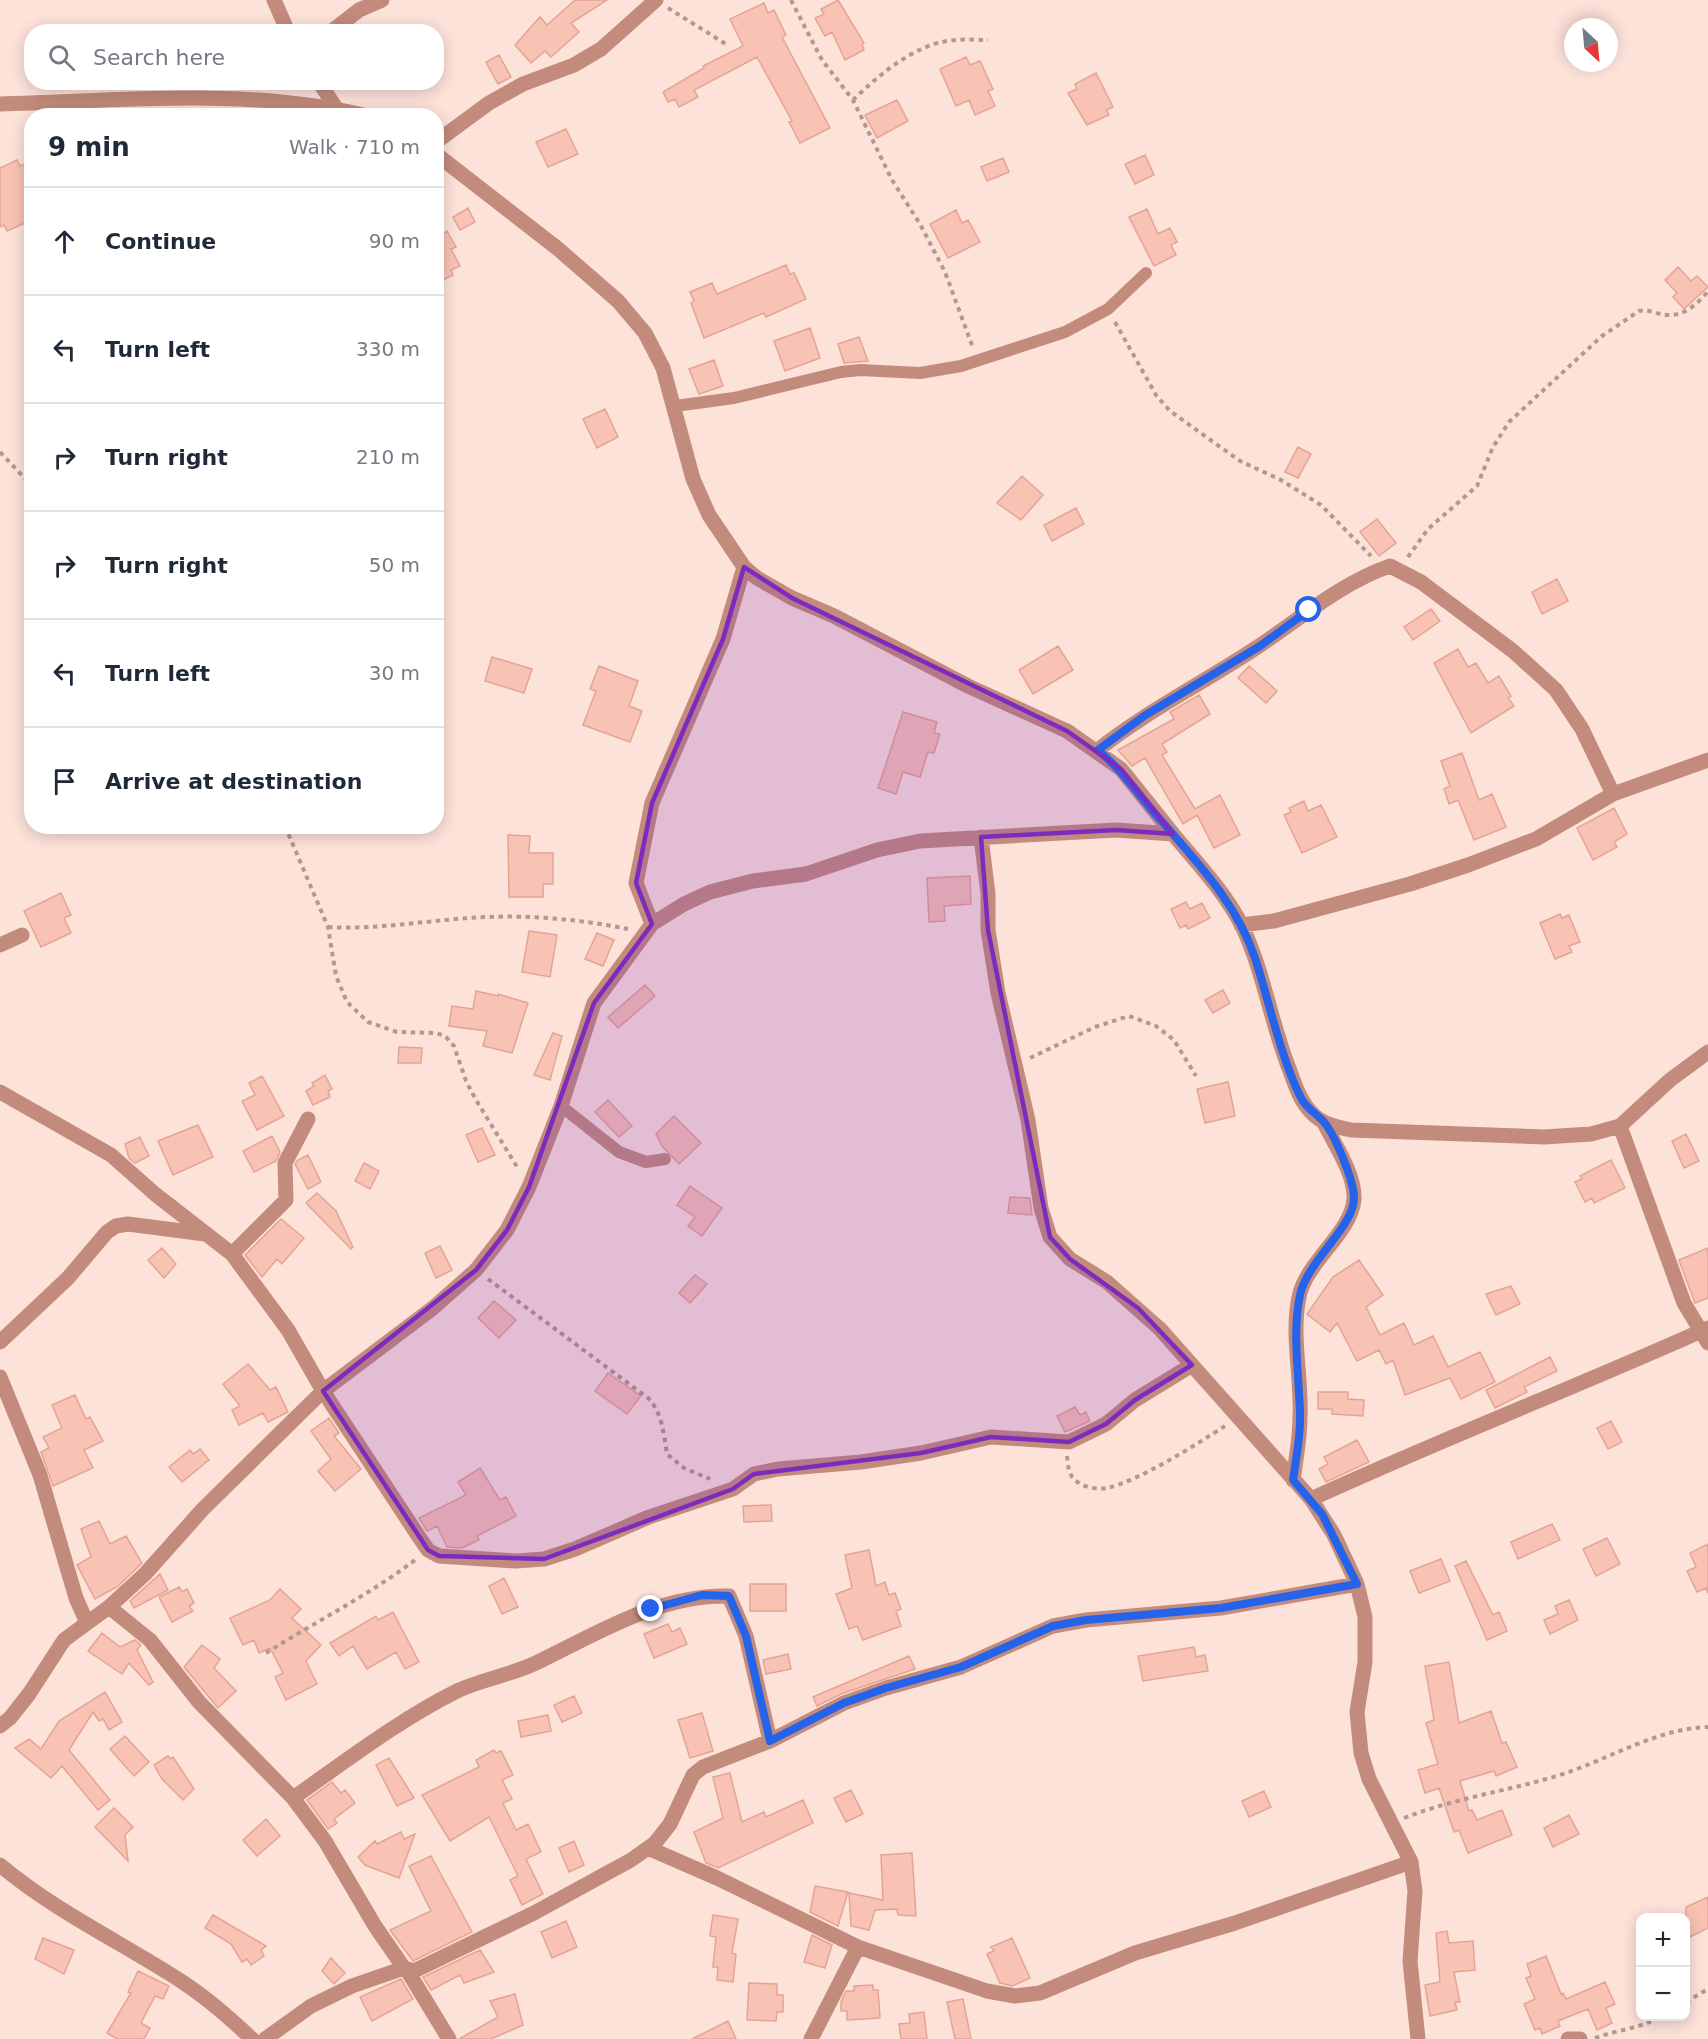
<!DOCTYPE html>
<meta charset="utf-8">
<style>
:root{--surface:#fff;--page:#f6f6f7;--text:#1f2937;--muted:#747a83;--line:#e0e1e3}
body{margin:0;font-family:"DejaVu Sans",sans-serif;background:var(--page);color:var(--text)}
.controls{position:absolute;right:18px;bottom:18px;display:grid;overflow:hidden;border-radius:12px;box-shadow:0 3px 15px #0003}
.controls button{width:54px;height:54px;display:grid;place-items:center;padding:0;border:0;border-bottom:2px solid var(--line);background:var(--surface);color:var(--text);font:30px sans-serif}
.compass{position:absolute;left:1564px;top:18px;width:54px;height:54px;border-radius:50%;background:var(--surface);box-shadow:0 3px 15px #0003;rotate:154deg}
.stop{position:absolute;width:18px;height:18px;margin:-14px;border:4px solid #2563eb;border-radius:50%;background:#fff}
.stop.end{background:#2563eb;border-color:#fff;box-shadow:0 2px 6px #0008}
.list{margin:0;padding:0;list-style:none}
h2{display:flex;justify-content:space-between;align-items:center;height:78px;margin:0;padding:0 24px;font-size:26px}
h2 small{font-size:20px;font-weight:400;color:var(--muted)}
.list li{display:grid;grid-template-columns:39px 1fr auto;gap:18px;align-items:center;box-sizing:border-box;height:108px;padding:0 24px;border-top:2px solid var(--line)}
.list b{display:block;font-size:22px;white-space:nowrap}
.list em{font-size:20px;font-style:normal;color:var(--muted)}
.icon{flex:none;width:33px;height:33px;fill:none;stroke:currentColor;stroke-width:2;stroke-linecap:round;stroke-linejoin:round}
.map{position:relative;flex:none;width:1708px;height:2039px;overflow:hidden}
.search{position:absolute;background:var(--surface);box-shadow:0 3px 15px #0003;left:24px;top:24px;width:420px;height:66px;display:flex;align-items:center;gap:15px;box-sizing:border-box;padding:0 21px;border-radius:24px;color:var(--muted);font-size:22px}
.panel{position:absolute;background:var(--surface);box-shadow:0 3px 15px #0003;left:24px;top:108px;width:420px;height:726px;border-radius:24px}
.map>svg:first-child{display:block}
</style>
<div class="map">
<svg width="1708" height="2039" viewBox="0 0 1708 2039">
<rect width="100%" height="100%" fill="#fde2da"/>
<path fill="#f8c3b4" stroke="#e4a492" stroke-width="1.5" d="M575,0H607L571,23L579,32L551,57L545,51L531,63L515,45L540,17L547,25Z
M838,0L864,43L862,45L864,50L845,60L832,32L825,36L815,18L824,14L821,9Z
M764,3L768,13L774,10L786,35L782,37L830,128L800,143L789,122L792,121L757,57L694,90L698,97L679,107L675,99L668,102L663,92L704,68L703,66L743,46L730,19Z
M499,55L511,77L498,84L486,62Z
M966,57L970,65L980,61L993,89L988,91L995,106L975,115L969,100L956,106L940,69Z
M1096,73L1113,107L1106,110L1109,115L1087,125L1068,93L1077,89L1075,84Z
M897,100L908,121L877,138L865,115Z
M566,129L578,154L548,167L536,142Z
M1145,155L1154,175L1135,184L1125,164Z
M1003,158L1009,172L987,181L981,167Z
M17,160L20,166L32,161V220L7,231L4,225L0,227V168Z
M468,208L475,222L460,230L453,217Z
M1147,209L1158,234L1170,228L1177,242L1171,245L1176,255L1154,266L1129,217Z
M956,210L962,223L968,220L980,242L948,258L930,224Z
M436,222L443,234L447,231L456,247L451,249L460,266L451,270L453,275L436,284Z
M786,265L790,274L794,273L806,299L766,317L764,313L704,338L691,303L694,301L690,292L712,283L717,294Z
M1678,267L1691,281L1697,276L1708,287L1684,309L1673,297L1677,293L1665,280Z
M810,328L820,358L785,371L774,341Z
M859,337L868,361L844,363L838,344Z
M714,360L723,386L699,394L689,369Z
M605,409L618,437L597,448L583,419Z
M1298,447L1311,454L1298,478L1285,472Z
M1022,476L1043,495L1021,520L997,503Z
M1076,508L1084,524L1052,541L1044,525Z
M1377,519L1396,543L1379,556L1360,532Z
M1557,579L1568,601L1542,614L1532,592Z
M1431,609L1440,621L1413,640L1404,627Z
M1058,646L1073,670L1033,694L1019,670Z
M1458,649L1468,667L1476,663L1488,683L1499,676L1511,696L1508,698L1514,706L1471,733L1434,663Z
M492,657L532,669L524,693L485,681Z
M599,666L638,681L629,706L642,711L630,742L583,725L596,691L590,689Z
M1249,666L1277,691L1266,703L1238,678Z
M1199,695L1210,714L1162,744L1167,752L1162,755L1195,809L1220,795L1240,835L1214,848L1197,815L1183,824L1145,758L1132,766L1118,750L1174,719L1170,712Z
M903,712L937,722L934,733L940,734L934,753L928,752L920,777L903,772L896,794L878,788Z
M1462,753L1479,800L1492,794L1506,827L1474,840L1458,800L1449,804L1444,789L1450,786L1441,761Z
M1304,801L1308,811L1321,805L1337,837L1302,853L1284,815L1291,812L1289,808Z
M1614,808L1627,834L1614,842L1617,847L1593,860L1577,828Z
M508,835L530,836L529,853H553V884H543V897H509Z
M970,876L971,904L944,906L945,921L929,922L927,878Z
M61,893L71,915L64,918L71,933L41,947L24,911Z
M1186,902L1190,909L1202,903L1210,918L1188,929L1186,925L1180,928L1171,909Z
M1560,914L1562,918L1569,915L1580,942L1569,946L1572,952L1555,959L1540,923Z
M529,931L557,935L550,977L522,972Z
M597,933L614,940L603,966L585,959Z
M645,985L655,996L618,1028L608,1017Z
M1223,990L1230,1003L1213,1013L1205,1000Z
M476,991L498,996V994L528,1003L512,1053L483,1046L487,1031L449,1026L452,1006L473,1009Z
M553,1033L562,1036L550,1080L534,1075Z
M399,1047L422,1048L421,1063H398Z
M325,1075L332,1089L328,1091L330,1097L313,1105L306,1091L314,1086L312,1083Z
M262,1076L284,1116L257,1130L242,1101L255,1095L249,1083Z
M1228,1082L1235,1116L1205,1123L1197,1089Z
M608,1100L632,1126L619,1137L595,1112Z
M674,1116L701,1143L679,1164L662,1146L656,1134Z
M198,1125L213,1157L173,1175L158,1141Z
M482,1128L495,1155L478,1162L466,1135Z
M1686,1134L1699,1161L1684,1168L1672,1141Z
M272,1136L280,1152L276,1161L254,1172L243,1151Z
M140,1137L149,1156L135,1163L129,1158L125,1144Z
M308,1155L321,1182L308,1189L295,1164L298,1160Z
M1611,1160L1625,1188L1594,1203L1592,1198L1585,1202L1575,1182L1582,1179L1580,1176Z
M364,1163L379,1171L370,1189L355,1181Z
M690,1186L722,1208L702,1236L688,1226L695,1217L677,1205Z
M317,1193L336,1211L353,1247L351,1249L306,1203Z
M1010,1197L1030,1198L1032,1215L1008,1213Z
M281,1219L304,1238L282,1264L277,1259L262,1277L245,1255Z
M440,1246L452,1270L436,1278L425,1253Z
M162,1248L176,1264L164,1278L148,1260Z
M1708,1248V1298L1695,1303L1679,1260Z
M1359,1260L1383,1295L1366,1307L1380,1335L1404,1323L1414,1345L1433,1336L1448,1367L1480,1352L1495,1382L1461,1399L1450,1378L1405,1395L1393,1360L1386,1364L1379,1350L1357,1361L1337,1323L1330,1332L1307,1314L1333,1277Z
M695,1275L707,1284L690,1303L679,1293Z
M1511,1286L1520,1304L1496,1315L1486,1294Z
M494,1301L516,1320L499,1338L478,1318Z
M1550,1357L1557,1371L1524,1387L1527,1392L1495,1408L1486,1390Z
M248,1364L270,1390L276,1387L288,1412L268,1422L263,1413L239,1425L232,1410L240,1406L223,1384Z
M608,1373L641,1396L627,1414L595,1391Z
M1318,1392H1348V1399L1364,1400L1363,1416L1332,1414V1409H1318Z
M75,1395L86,1419L90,1417L103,1441L84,1450L93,1468L53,1486L41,1452L49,1448L43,1437L62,1428L52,1405Z
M1075,1407L1080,1415L1086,1412L1090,1421L1065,1432L1057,1416Z
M329,1418L339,1433L334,1436L361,1469L335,1491L318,1471L331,1459L311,1431Z
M1611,1421L1622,1442L1608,1449L1597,1428Z
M1357,1440L1369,1462L1326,1482L1319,1469L1328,1464L1324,1457Z
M200,1449L209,1460L182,1482L169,1467L190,1450L193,1454Z
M480,1468L500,1500L506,1497L516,1516L477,1536L479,1540L462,1548L447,1547L437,1526L427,1531L419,1518L466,1495L458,1482Z
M771,1505L772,1521L744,1522L743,1506Z
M99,1521L110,1544L126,1536L142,1563L117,1587L95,1599L77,1565L91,1557L81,1529Z
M1552,1524L1560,1540L1518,1559L1511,1542Z
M1607,1538L1620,1564L1596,1576L1583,1549Z
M1708,1544V1593L1706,1588L1697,1592L1687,1571L1696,1567L1690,1553Z
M869,1550L876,1586L885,1582L889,1595L895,1593L901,1609L896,1611L901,1626L863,1640L857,1626L849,1629L836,1594L852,1588L845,1555Z
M1441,1559L1450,1581L1419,1593L1410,1571Z
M1466,1561L1493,1615L1499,1612L1507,1631L1487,1640L1455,1566Z
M160,1574L168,1590L134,1608L130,1601Z
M504,1578L518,1607L502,1614L489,1586Z
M750,1584H786V1611H750Z
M179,1587L182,1592L187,1589L194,1603L189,1606L193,1611L172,1622L159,1597Z
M280,1589L301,1609L292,1618L321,1645L306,1661L317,1684L286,1700L275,1677L283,1673L270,1648L259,1653L254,1640L243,1645L230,1618L270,1600Z
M1569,1600L1578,1620L1550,1634L1544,1620L1558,1614L1555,1606Z
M393,1612L419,1662L405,1669L396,1652L367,1669L353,1646L339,1656L330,1643L376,1616L378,1620Z
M668,1624L672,1632L680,1628L687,1644L654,1658L644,1634Z
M102,1633L120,1647L135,1640L141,1645L137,1650L153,1682L149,1685L129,1663L122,1674L88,1651Z
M202,1645L220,1659L214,1668L236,1691L218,1708L184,1667Z
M1194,1647L1196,1657L1205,1655L1208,1671L1143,1681L1138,1656Z
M788,1654L791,1669L766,1674L763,1660Z
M909,1656L915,1669L841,1694L817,1706L813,1697Z
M1449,1662L1459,1723L1491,1711L1502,1743L1506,1742L1517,1767L1496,1776L1494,1771L1460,1781L1469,1811L1472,1810L1477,1820L1502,1810L1512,1835L1468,1853L1459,1830L1454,1832L1439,1788L1425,1793L1418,1770L1438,1764L1426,1723L1434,1720L1425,1666Z
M105,1692L122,1722L109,1730L103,1719L99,1721L93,1712L69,1750L110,1800L98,1810L62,1766L51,1778L15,1748L29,1739L41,1749L59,1721Z
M574,1696L582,1713L562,1722L554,1705Z
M702,1713L713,1751L690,1758L678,1720Z
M548,1715L551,1731L521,1737L518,1721Z
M125,1736L149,1762L134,1776L110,1749Z
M494,1750L496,1753L501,1751L513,1775L502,1780L512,1799L503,1803L516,1830L528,1824L541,1852L526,1859L543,1894L522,1905L510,1880L518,1876L489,1817L450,1841L422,1795L479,1767L476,1760Z
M168,1756L171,1759L173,1757L194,1789L183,1800L162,1779L154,1765Z
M389,1758L414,1798L397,1806L376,1765Z
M730,1773L742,1822L764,1812L766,1817L803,1800L813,1823L718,1868L706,1863L694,1832L723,1818L713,1777Z
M332,1782L341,1793L345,1790L355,1803L334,1819L337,1823L328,1829L307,1800Z
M851,1790L863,1814L846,1822L834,1798Z
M1264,1791L1271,1807L1249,1817L1242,1801Z
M114,1808L133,1827L125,1835L128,1861L95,1827Z
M1569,1815L1579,1834L1553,1847L1544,1828Z
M266,1819L280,1836L257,1856L243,1840Z
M401,1832L404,1839L415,1834L399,1878L365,1865L358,1857L375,1841L377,1844Z
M574,1841L584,1865L569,1872L559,1848Z
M912,1853L916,1916L898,1915L897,1909L875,1910L869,1930L851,1926L849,1893L883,1900L881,1855Z
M431,1856L472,1932L413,1961L390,1930L431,1911L409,1866Z
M815,1886L848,1892L838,1926L810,1912Z
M1708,1897V1928L1686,1939V1907Z
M213,1915L266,1946L261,1950L264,1956L251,1965L247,1959L242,1962L231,1944L205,1928Z
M713,1915L738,1919L732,1953L736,1954L733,1982L717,1980L718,1967H713L716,1937L710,1936Z
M566,1921L577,1947L552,1958L541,1932Z
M1447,1931L1449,1943L1473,1941L1475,1970L1454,1972L1460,2002H1455L1457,2010L1430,2016L1425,1985L1440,1982L1436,1933Z
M812,1935L832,1945L825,1968L804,1962Z
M43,1938L74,1950L64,1974L35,1959Z
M1012,1938L1030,1978L1012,1986L1000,1983L987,1954L994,1951L991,1947Z
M480,1950L494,1972L464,1983L460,1975L431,1990L423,1977Z
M1546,1956L1561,1994L1563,1993L1566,1999L1605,1982L1615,2004L1606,2008L1612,2023L1597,2030L1588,2009L1558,2021L1560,2026L1542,2034L1540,2028L1535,2030L1524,2004L1535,1999L1526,1978L1531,1976L1527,1964Z
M331,1958L345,1973L334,1984L322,1971Z
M138,1971L169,1986L163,1999L155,1996L141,2023L150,2028L144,2039H117L107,2033L131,1993L128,1992Z
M401,1979L413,1999L372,2021L360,1997Z
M749,1983L777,1984V1995H783V2012H777L776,2021L747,2020Z
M873,1985V1990H878L880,2018L847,2020V2011H841V2002L846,1991H854V1986Z
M515,1994L523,2025L491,2039H459L498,2017L490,2001Z
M963,1999L971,2039H955L947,2002Z
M924,2012L927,2039H901L899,2024L910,2023L909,2014Z
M728,2021L736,2039H692Z"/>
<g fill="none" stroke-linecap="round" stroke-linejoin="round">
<path stroke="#b29891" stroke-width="4" stroke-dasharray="4.5 4.5" stroke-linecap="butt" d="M791,0L822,60L853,100L892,180L920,224L945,272L973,348
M668,8L729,46
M853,100C880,74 917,42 956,40C967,39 978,40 988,40
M1115,322L1156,395L1170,411L1240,461L1281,480L1321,505L1371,556
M0,452L32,486
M1408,557L1428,529L1477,486L1493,447L1509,422L1602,336L1639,311C1650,309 1658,315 1668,315C1684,316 1699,303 1708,291
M285,826L328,927L336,976L347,1002L368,1022L397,1032L437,1033L446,1037L454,1046L466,1081L476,1100L519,1170
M328,927C381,930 434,919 487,917C534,915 583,920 628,929
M1030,1058L1095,1027L1129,1016L1156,1026L1174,1040L1196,1076
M488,1279L648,1398C662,1412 664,1435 667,1454L684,1468L710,1479
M1067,1456C1068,1464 1068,1472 1073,1478C1081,1487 1096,1490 1107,1488C1139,1481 1197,1444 1225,1426
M266,1653C315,1622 369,1595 415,1560
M1404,1818C1455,1798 1508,1791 1560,1775C1610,1759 1655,1729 1708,1727
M1686,2002L1708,1989
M1595,2038C1617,2030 1642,2028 1662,2016"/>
<path stroke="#c38b7b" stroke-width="12" d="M675,406L734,398L841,372L860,370L920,373L961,366L1065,332L1108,309L1146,273
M561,1106L619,1152L646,1162L665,1159"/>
<path stroke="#c38b7b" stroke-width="15" d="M274,0L288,32
M331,32L359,10L382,0
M319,82L336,108
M0,104C122,101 248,87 367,116
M436,142L489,103L523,84L574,65L601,49L656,0
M436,154L557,248L618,301L645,333L663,368L693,479L709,515L744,567L757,578L792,598L834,616L968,686L1067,731L1121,769L1173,834
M1098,750C1148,710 1205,682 1259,646C1301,618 1341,583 1390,566L1421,582L1513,651L1556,690L1582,729L1613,794
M981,837L988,894V930L998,993L1028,1120L1041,1208L1050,1237L1070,1259L1107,1282L1160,1329L1311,1499L1334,1535L1357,1584L1365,1617V1662L1357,1712L1361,1753L1369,1779L1411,1862L1415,1891L1410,1961L1418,2039
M652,924L636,883L652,803L723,639L744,567
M1241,925L1274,921L1410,884L1468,865L1536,839L1613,794L1708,760
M0,945L22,935
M0,1092L111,1155L155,1194L232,1254L288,1330L323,1391L419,1537L428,1550L439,1556L516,1561L544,1559L575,1549L649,1517L733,1489L754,1474L778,1469L861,1462L921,1453L991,1437L1069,1442L1106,1424L1135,1400L1192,1365
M1620,1126L1684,1303L1708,1343
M232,1254L286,1200L285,1163L308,1119
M0,1342L68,1278L107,1232L116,1226L128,1224L205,1234
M0,1377L40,1475L76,1598L87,1623
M1293,1480C1296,1459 1300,1438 1300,1417C1302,1377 1290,1332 1300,1293C1309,1260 1352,1231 1354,1199C1355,1174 1335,1145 1324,1123
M1311,1499C1442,1439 1576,1387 1708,1328
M109,1607L150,1640L199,1702L293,1798L325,1841L375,1926L404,1968L414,1971L534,1913L631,1860L655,1843L670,1824L693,1775L703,1767L770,1741L844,1703L886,1688L961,1667L1053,1626L1086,1620L1221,1608L1357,1584
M0,1726L10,1718L29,1694L64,1640L109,1607L145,1574L203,1509L323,1391L433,1308L476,1270L507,1230L529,1187L561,1106L594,1003L652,924L684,904L710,892L753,881L806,874L877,850L920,841L1116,830L1173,834C1197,863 1225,892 1242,926C1264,972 1271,1024 1290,1071C1295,1085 1300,1100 1310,1111C1321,1124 1336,1127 1351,1130L1544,1137L1591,1134L1620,1126L1670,1080L1708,1052
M293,1798C346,1761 399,1720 457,1691C482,1679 512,1675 538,1662C598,1633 660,1594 729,1596L746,1636L770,1741
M648,1848L717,1878L858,1947L987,1991L1015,1996L1040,1993L1135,1953L1235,1923L1411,1862
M0,1865C56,1912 121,1942 181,1981C207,1998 230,2018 252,2039
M407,1970L449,2039
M265,2039L311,2006L352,1986L404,1968
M811,2039L858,1947
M1568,2039H1580"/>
</g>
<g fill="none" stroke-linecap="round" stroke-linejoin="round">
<path stroke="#2563eb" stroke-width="8" d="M651,1609L702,1595L729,1596L746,1636L770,1741L844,1703L886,1688L961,1667L1053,1626L1086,1620L1221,1608L1357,1584L1322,1514L1293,1480C1296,1458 1301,1435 1300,1413C1299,1375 1292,1332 1300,1295C1307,1261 1354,1227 1354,1198C1354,1181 1335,1135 1324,1122C1316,1113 1305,1108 1300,1096C1279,1052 1270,1004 1255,958C1237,903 1195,860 1158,817C1138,794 1122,770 1098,750L1144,716L1260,646L1309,610"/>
</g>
<path fill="#7b2cbf" fill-opacity="0.2" stroke="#7b2cbf" stroke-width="4.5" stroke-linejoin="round" d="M744,567L792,598L1067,731L1121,769L1173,834L1116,830L981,837L988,930L1050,1237L1070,1259L1138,1308L1192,1365L1135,1400L1106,1424L1069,1442L991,1437L921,1453L754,1474L733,1489L544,1559L439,1556L428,1550L323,1391L476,1270L507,1230L529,1187L594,1003L652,924L636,883L652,803L723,639Z"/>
</svg>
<div class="controls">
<button>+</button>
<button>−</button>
</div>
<svg class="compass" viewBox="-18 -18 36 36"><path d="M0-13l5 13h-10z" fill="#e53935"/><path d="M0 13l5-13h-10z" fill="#747a83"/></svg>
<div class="stop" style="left:1309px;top:610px"></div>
<div class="stop end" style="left:651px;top:1609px"></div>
<div class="search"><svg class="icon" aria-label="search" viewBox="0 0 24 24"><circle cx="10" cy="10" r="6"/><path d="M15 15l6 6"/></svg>Search here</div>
<section class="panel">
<h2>9 min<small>Walk · 710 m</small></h2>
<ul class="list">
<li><svg class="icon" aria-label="ahead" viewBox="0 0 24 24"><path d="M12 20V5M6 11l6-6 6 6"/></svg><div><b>Continue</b></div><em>90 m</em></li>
<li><svg class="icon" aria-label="left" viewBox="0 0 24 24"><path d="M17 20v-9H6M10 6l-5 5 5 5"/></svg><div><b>Turn left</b></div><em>330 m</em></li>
<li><svg class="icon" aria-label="right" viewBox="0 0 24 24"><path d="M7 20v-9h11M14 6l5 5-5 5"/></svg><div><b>Turn right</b></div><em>210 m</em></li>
<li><svg class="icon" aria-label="right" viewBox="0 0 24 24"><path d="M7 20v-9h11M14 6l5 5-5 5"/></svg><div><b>Turn right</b></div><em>50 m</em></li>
<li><svg class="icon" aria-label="left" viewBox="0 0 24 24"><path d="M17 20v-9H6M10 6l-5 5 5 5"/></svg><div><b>Turn left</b></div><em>30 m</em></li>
<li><svg class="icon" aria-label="arrive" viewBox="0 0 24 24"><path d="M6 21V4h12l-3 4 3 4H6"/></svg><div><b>Arrive at destination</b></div></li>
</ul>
</section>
</div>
